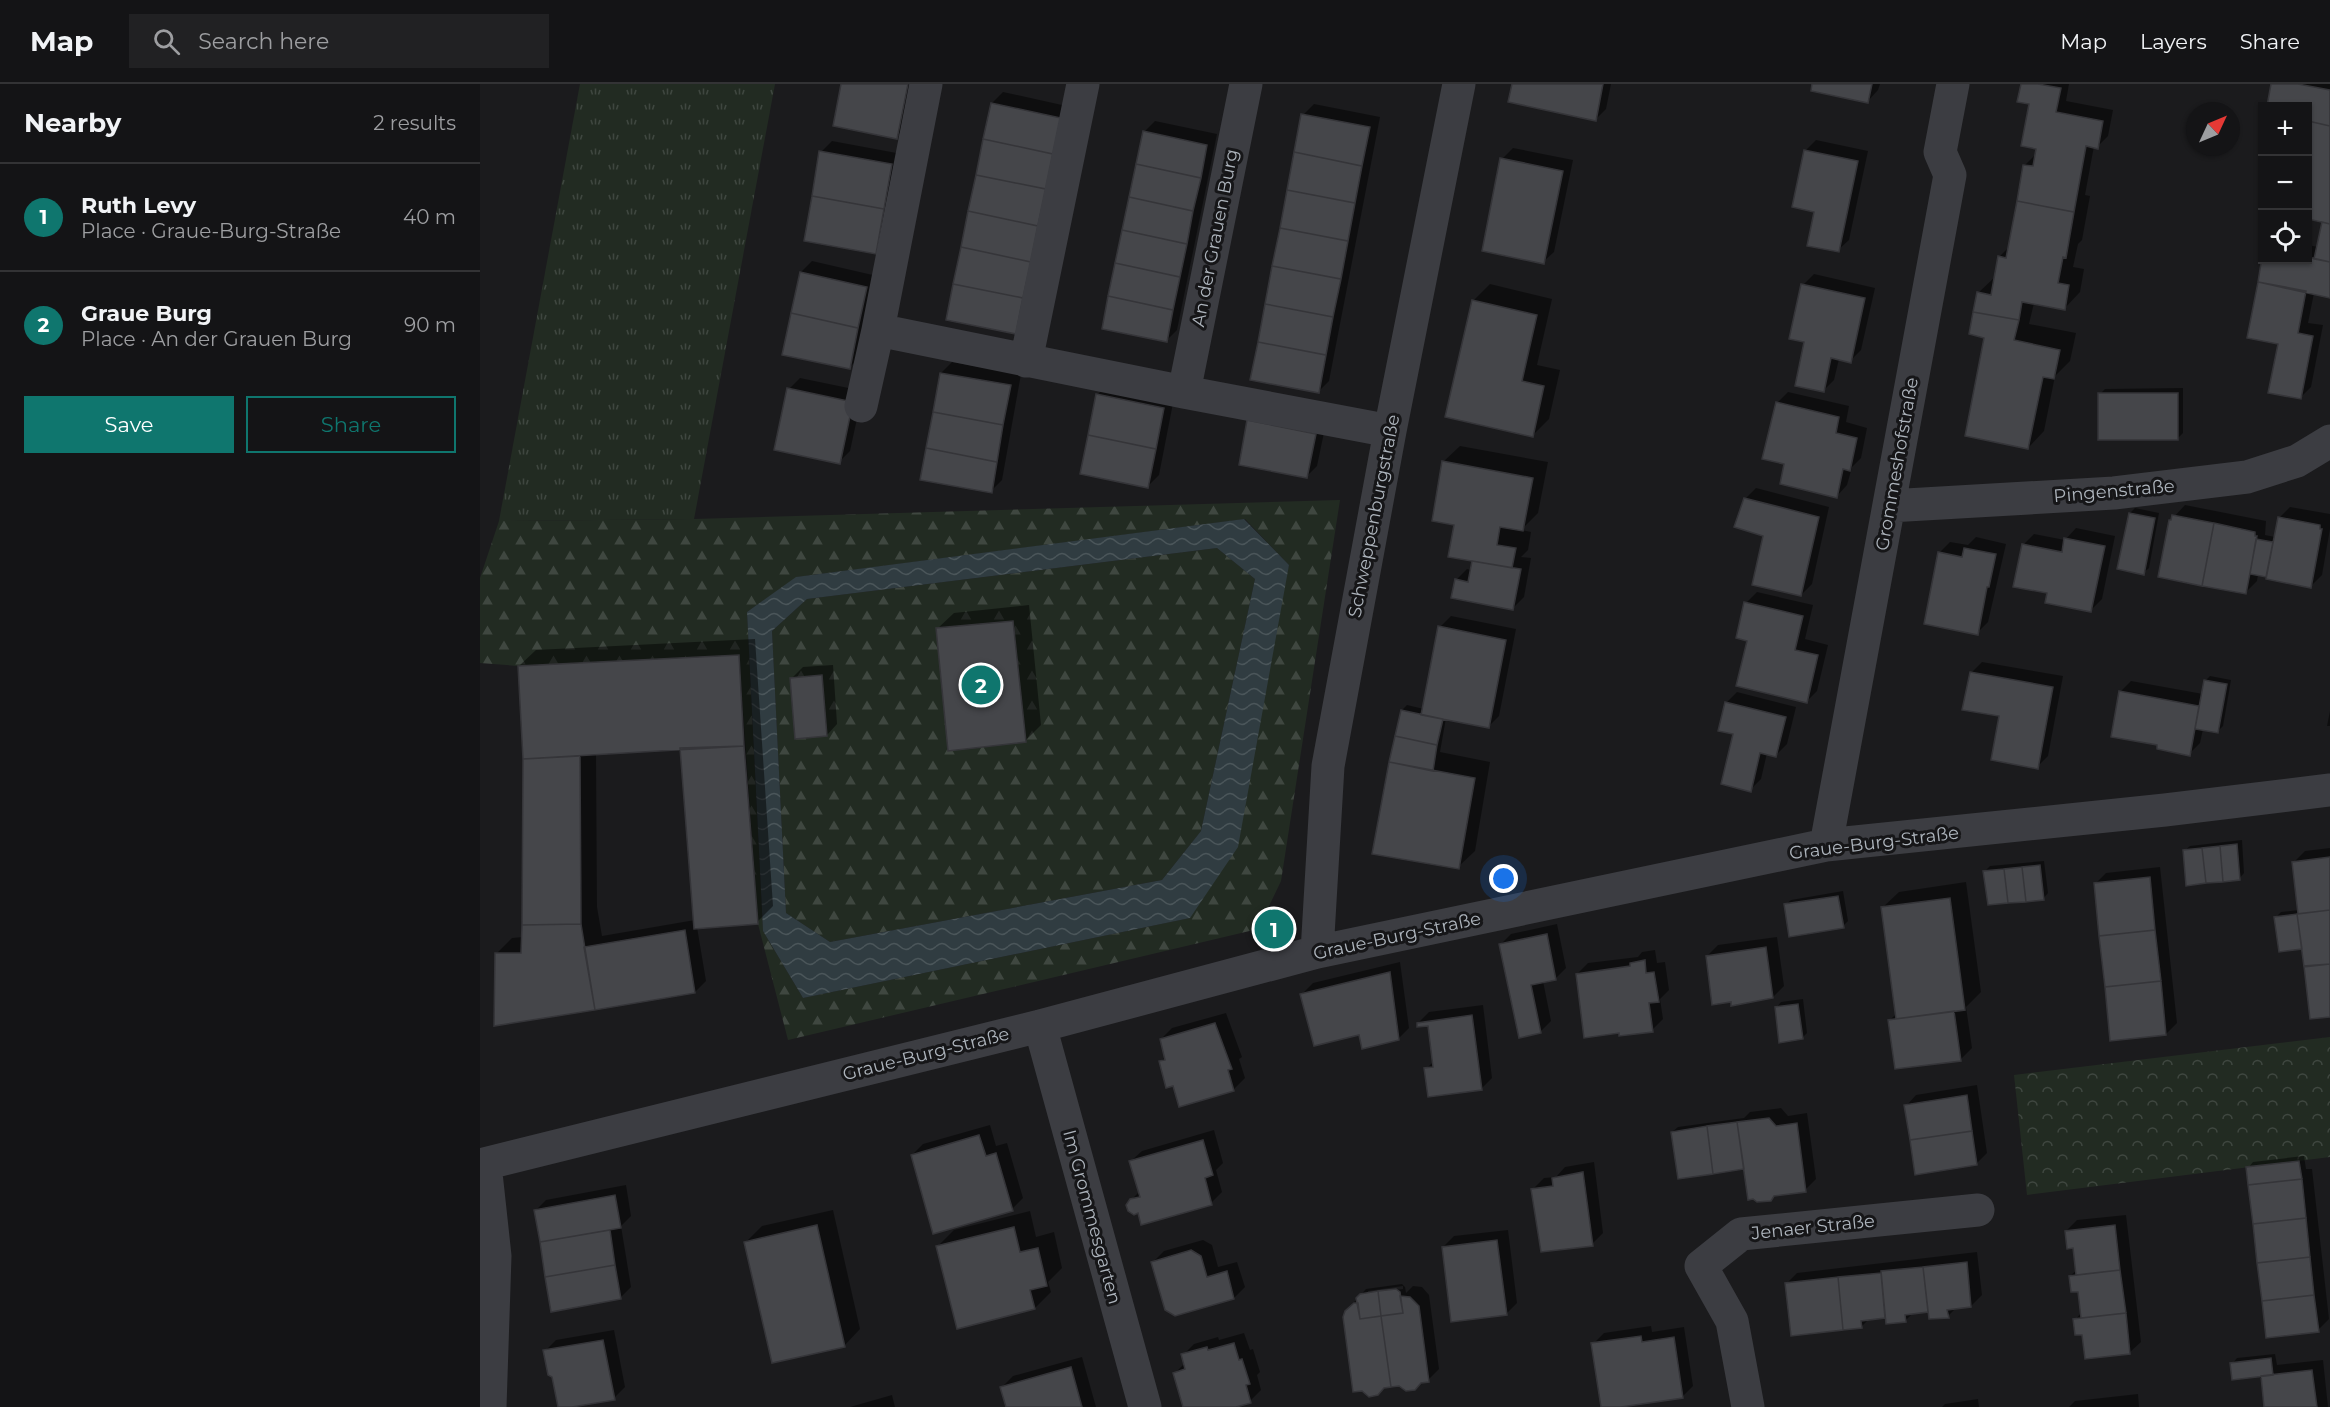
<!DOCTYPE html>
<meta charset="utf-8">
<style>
:root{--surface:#141416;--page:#212123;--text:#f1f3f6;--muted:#9d9ea1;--line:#333335;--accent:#0f766e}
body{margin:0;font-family:Montserrat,sans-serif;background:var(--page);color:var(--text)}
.controls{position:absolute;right:18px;top:18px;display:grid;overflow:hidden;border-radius:0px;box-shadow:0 2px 4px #0004}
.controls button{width:54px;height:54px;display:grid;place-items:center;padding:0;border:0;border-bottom:2px solid var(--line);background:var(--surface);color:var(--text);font:30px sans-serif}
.compass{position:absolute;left:1706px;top:18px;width:54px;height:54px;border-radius:50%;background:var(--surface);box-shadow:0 2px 4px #0004;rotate:46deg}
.you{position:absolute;left:1024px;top:795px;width:21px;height:21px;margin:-15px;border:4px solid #fff;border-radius:50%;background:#1a73e8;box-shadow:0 0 0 9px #1a73e833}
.badge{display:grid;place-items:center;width:39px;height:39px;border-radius:50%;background:var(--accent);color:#fff;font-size:20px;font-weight:700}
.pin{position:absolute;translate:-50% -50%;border:3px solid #fff;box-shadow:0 2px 6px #0006}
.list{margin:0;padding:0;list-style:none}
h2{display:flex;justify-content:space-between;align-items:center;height:78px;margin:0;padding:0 24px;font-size:26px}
h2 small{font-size:20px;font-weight:400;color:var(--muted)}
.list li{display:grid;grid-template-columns:39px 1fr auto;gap:18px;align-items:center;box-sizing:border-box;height:108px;padding:0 24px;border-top:2px solid var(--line)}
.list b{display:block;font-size:22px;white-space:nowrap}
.list p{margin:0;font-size:20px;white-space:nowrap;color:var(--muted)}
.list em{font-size:20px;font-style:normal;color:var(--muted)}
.actions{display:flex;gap:12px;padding:18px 24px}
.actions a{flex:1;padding:14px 0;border:2px solid var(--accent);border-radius:0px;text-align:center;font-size:21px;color:var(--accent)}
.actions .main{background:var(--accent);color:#fff}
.icon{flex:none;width:33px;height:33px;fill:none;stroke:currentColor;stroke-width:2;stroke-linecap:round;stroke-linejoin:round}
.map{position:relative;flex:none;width:1850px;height:1323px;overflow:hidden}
header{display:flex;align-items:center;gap:36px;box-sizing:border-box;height:84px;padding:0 30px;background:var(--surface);border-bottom:2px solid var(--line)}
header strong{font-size:28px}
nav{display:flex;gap:33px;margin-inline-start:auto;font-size:21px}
.search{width:420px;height:54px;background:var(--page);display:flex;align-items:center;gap:15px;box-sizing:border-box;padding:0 21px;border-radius:0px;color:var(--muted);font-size:22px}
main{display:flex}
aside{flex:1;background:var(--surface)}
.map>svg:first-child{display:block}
</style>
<header>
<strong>Map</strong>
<div class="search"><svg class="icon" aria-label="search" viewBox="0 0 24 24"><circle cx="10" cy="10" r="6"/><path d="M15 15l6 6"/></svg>Search here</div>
<nav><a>Map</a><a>Layers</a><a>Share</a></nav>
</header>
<main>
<aside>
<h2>Nearby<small>2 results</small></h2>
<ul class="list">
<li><span class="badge">1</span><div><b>Ruth Levy</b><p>Place · Graue-Burg-Straße</p></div><em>40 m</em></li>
<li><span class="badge">2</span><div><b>Graue Burg</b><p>Place · An der Grauen Burg</p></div><em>90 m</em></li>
</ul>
<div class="actions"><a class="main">Save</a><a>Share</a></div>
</aside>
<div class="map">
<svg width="1850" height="1323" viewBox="0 0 1850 1323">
<defs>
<pattern id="grass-tufts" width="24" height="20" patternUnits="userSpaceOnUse" patternTransform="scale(1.5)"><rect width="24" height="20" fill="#222b22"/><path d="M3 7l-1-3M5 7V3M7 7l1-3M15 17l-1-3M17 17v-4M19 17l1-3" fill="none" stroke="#3f4740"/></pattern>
<pattern id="forest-firs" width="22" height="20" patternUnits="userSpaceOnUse" patternTransform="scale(1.5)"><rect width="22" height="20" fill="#222b22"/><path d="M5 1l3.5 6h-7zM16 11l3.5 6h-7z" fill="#3f4740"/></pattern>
<pattern id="park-crowns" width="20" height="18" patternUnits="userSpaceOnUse" patternTransform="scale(1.5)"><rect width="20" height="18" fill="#222b22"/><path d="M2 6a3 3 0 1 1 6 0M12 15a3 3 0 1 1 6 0" fill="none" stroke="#3f4740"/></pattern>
<pattern id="water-waves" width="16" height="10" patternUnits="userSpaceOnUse" patternTransform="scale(1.5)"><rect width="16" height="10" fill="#303c41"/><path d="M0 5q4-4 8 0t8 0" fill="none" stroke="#4b565a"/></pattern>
</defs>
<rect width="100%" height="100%" fill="#1b1b1d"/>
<path fill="url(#grass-tufts)" d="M100,0H295L214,435L19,437Z"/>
<path fill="url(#forest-firs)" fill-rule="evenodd" d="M860,416L801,797L778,845L308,956L278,840L259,571L38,582L0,579V494L19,437L214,435ZM765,435L809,481L710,834L323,914L283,847L267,528L317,493Z
M737,464L775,495L721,747L682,796L350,858L306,829L292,547L327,515Z"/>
<path fill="url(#park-crowns)" d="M1850,953V1073L1547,1111L1534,991Z"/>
<path fill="url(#water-waves)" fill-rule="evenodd" d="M764,435L809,481L758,763L710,834L323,914L283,847L267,528L316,493ZM737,464L775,495L721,747L682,796L350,858L306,829L292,547L327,515Z"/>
<path fill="#0007" fill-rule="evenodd" d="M363,0H436L427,42L416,53Z
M1033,0H1131L1126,25L1115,36Z
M1334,0H1400L1398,6L1388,17Z
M1542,0H1589L1586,17L1633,26L1628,52L1617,63L1614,62L1605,111L1610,112L1602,156L1598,160L1593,183L1604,185L1600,208L1584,225L1554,219L1549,240L1596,249L1590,277L1575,292L1564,347L1548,364L1506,252L1498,209L1516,192L1519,173L1530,162L1545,81L1556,70L1558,64L1550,19Z
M1793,0H1850V212L1834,209L1828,239L1843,241L1831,303L1820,314L1800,259L1769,253L1784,176H1828V161L1838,163L1843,137L1828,134V22H1788Z
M523,8L591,23L547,237L512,19Z
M834,20L900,33L849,297L838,308L823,31Z
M675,37L737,50L697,246L686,257L664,48Z
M1336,56L1388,67L1369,156L1358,166L1325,67Z
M352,57L422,70L406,157L395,168L341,68Z
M1033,64L1093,76L1074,168L1063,178L1022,75Z
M332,177L397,192L380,273L369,284L321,188Z
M1334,190L1395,204L1381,266L1370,277L1359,275L1354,296L1343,307L1326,257L1323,201Z
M1010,200L1072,215L1057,281L1080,286L1069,335L1053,351L993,217Z
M472,278L541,290L522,396L511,407L461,289Z
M320,294L383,307L370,367L359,378L309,305Z
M628,300L694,314L679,391L668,402L617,311Z
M1703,304V349L1698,354L1620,310L1625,305Z
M1308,308L1369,322L1366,338L1387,344L1381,374L1372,383L1367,401L1357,412L1305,379L1297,319Z
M768,337L846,339L837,382L826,393Z
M980,362L1068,378L1058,429L1041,446L1051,448L1048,466L1041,473L1051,474L1044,513L1033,524L976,496L987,485L991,486L993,478L976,440L963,378Z
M1276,404L1349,423L1332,500L1321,511L1265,415Z
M1705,421L1786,437L1785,451L1795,453L1799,434L1810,423L1850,430V445L1842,491L1831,502L1789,488L1786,491L1778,490L1777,497L1766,508L1691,436Z
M1655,424L1679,429L1669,484L1663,489L1650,429Z
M1596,444L1635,452L1622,515L1611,526L1569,508L1543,461L1554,450L1585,456Z
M1496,453L1526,460L1508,538L1497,549L1459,469L1470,458L1488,461Z
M1277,508L1333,521L1325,555L1348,561L1337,607L1326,618L1266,519Z
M549,521L561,641L545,657L457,545L474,529Z
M971,532L1036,545L1019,632L1008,643L966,634L960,668L1010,678L995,767L978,783L922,626L927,621L944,625L960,543Z
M275,555L293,822L277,838L217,843L226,897L215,908L16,870L32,854L43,853L44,675L39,582L56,566ZM202,663L215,836L122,852L117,823L116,669Z
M1502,578L1583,592L1568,672L1557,683L1491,589Z
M353,581L357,640L347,651L312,594L323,583Z
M1730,592L1751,596L1743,642L1738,647L1723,645L1720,659L1709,670L1679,660L1640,608L1651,597L1723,610L1725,597Z
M1257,608L1316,623L1307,660L1296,671L1287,669L1281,695L1270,706L1246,619Z
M1850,627V642H1847Z
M1762,756L1764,789L1759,795L1704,767L1710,762Z
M1850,764V931L1823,862L1796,833L1801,828L1819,826L1814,778L1825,767Z
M1564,777L1568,809L1563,815L1505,787L1510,782Z
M1680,783L1697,939L1686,950L1615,800L1626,789Z
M1486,798L1501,908L1486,923L1492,964L1481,975L1410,936L1417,929L1402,824L1419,808Z
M1363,807L1368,837L1363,842L1305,821L1311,816Z
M1077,840L1086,884L1075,895L1063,897L1071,937L1060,948L1020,861L1031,850Z
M1297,853L1304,902L1293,913L1227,872L1238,861Z
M1175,866L1177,879L1185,878L1189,906L1180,915L1183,935L1172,946L1097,890L1108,879L1158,873L1162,868Z
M920,878L929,944L918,955L880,949L822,910L833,899Z
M1323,915L1327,949L1322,954L1296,924L1301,918Z
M1003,921L1012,994L1001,1005L946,985L954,977L949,940L938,939L949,928Z
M746,929L762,973L759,975L765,994L754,1005L700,1021L694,1000L680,978L686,972L681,955L692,944Z
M1497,1001L1507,1069L1496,1080L1426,1022L1436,1011Z
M1301,1024L1308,1032L1327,1029L1336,1095L1325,1106L1265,1084L1192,1048L1198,1043L1264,1034L1270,1028Z
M510,1041L516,1062L527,1059L543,1114L532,1125L432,1071L443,1060Z
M734,1046L743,1079L736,1086L742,1108L731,1119L659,1127L651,1116L660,1107L651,1077L662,1067Z
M1824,1072L1826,1085H1832L1849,1235L1838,1246L1768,1084L1773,1078Z
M1114,1078L1123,1149L1112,1160L1053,1105L1064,1094L1076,1093L1085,1083Z
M146,1101L151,1132L141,1142L151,1203L140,1214L73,1226L55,1127L66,1116Z
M353,1126L380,1245L364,1262L266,1158L282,1142Z
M550,1127L556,1153L574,1148L582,1184L568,1198L571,1208L555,1224L458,1162L474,1146Z
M1646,1131L1661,1258L1650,1268L1603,1249L1595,1236L1601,1229L1599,1206L1590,1192L1597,1186L1594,1162L1586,1147L1597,1136Z
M1028,1146L1037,1219L1026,1230L963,1163L974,1152Z
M723,1156L732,1161L738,1183L757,1178L765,1203L754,1214L673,1178L684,1167Z
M1497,1168L1502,1211L1491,1222L1477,1223L1468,1232L1449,1227L1433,1229L1425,1237L1407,1233L1390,1234L1381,1243L1306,1200L1317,1189Z
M922,1200L925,1203L926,1209L933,1202L942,1203L949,1211L959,1285L948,1296L866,1227L886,1205ZM923,1202V1205L888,1210V1207Z
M1171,1242L1172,1248L1204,1243L1213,1302L1202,1313L1122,1323L1113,1260L1124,1249Z
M134,1246L145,1303L134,1314L79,1323L74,1292L65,1267L76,1256Z
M764,1249L770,1266L773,1265L780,1288L777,1291L781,1306L770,1317L754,1323H718L695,1289L705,1279L703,1271L714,1260L738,1253L739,1256Z
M1795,1270L1797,1281L1843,1276L1848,1323H1786L1782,1291L1752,1280L1757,1274Z
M602,1273L616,1323H528L522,1303L533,1292Z
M1658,1310L1659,1323H1589L1595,1317Z
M412,1311L415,1323H370Z
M1498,1315L1499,1323H1462L1465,1320Z"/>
<path fill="#45464a" stroke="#353539" stroke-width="1.5" d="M361,0H428L417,55L353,42Z
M1032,0H1123L1116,37L1028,18Z
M1332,0H1392L1388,19L1331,7Z
M1541,0H1558L1581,4L1576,28L1623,37L1618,65L1606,62L1594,128L1537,117L1543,81L1553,82L1556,65L1541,62L1549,20L1537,18Z
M1791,0H1818L1850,6V42L1828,37V22H1787Z
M511,19L581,34L573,70L503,55Z
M821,30L890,43L882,82L814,68Z
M1828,37L1850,42V140L1828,135Z
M663,47L727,61L721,94L656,80Z
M503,55L573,70L566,105L496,91Z
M1324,66L1378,77L1359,168L1327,162L1334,128L1312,123Z
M339,67L412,80L404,125L332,112Z
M814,68L882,82L875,119L807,106Z
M1020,74L1083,87L1064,180L1002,167Z
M656,80L721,94L713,127L649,113Z
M496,91L566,105L558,142L488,127Z
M807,106L875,119L868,157L800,144Z
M332,112L404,125L396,170L324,157Z
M649,113L713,127L707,160L642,146Z
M1537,117L1594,128L1586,174L1583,173L1578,199L1589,201L1585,226L1542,218L1539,236L1493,228L1497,208L1511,211L1518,172L1526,174Z
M488,127L558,142L551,178L481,163Z
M1842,138L1850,140V178L1834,175Z
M800,144L868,157L861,195L792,182Z
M642,146L707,160L700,193L635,179Z
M481,163L551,178L543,214L473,200Z
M1782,173V176H1828V173L1850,178V214L1778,198Z
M635,179L700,193L693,226L628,212Z
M792,182L861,195L853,233L785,220Z
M320,188L387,203L378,244L311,229Z
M1778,198L1826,207L1818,249L1833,252L1821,315L1788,309L1798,260L1767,254Z
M473,200L543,214L536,250L466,236Z
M1321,200L1385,214L1371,279L1351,274L1344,308L1315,302L1324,258L1309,255Z
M628,212L693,226L687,258L622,245Z
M992,216L1057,231L1042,297L1064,302L1053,353L965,333Z
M785,220L853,233L846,271L778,258Z
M1493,228L1539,236L1534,256L1580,266L1574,295L1563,293L1548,365L1485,352L1504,254L1489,250Z
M311,229L378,244L370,285L302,271Z
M778,258L846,271L839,309L770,296Z
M460,289L531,301L523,341L453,328Z
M307,304L373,318L360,380L294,366Z
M1618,309H1698V356H1618Z
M616,310L684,324L676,365L608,351Z
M1296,318L1359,333L1356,349L1377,354L1370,387L1363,385L1357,414L1300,400L1304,380L1282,375Z
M453,328L523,341L517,378L446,364Z
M767,336L836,350L827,394L759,381Z
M608,351L676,365L668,404L600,390Z
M446,364L517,378L512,409L440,396Z
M962,377L1053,394L1043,447L1020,443L1017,461L1036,464L1032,484L968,473L974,441L952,437Z
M1264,414L1339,433L1321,512L1272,501L1283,452L1254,443Z
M1649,429L1675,434L1664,491L1637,485Z
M1692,431L1734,439L1722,502L1678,493L1689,436H1691Z
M1798,433L1840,441V445H1842L1831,504L1786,495Z
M1734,439L1775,448V452H1777L1766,510L1722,502Z
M1584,454L1625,462L1611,528L1565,519L1567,509L1533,503L1542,460L1582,468Z
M1776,455L1793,458L1786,493L1770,490Z
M1484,464L1516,470L1509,503H1507L1498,551L1444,540L1458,468L1482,473Z
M992,477L1041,485L1033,526L971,514L975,495L988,498Z
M1264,518L1323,532L1315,566L1338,571L1327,619L1256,602L1267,557L1256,554Z
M533,537L546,658L468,667L456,544Z
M958,542L1026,556L1009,644L941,631Z
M259,571L264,662L43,675L38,582Z
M1490,588L1573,603L1558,685L1511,676L1519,632L1482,626Z
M342,591L347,652L315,655L310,594Z
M1724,596L1747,600L1738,649L1715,645Z
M1639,607L1719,622L1710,672L1677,665V661L1631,653Z
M1245,618L1306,633L1296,673L1280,669L1271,708L1241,700L1253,650L1238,647Z
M921,626L963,635L957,661L915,652Z
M915,652L957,661L953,687L909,678Z
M264,662L278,840L214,845L200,664Z
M100,672L101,840L42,841L43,675Z
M909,678L995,694L979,785L892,770Z
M1757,760L1760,796L1743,798L1740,762Z
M1740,762L1743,798L1726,799L1722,764Z
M1722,764L1726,799L1706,802L1703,766Z
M1850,773V826L1818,830L1812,778Z
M1560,781L1564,816L1546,818L1542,783Z
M1542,783L1546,818L1528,819L1524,785Z
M1524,785L1528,819L1508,821L1503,787Z
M1670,793L1675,846L1619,852L1614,799Z
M1358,812L1364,844L1309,853L1304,820Z
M1470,814L1485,926L1416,935L1401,823Z
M1850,826V880L1824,883L1817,830Z
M1817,830L1822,865L1799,868L1794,833Z
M101,840L115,926L14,942L15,869H41L42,841Z
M205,846L215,909L115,926L104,863Z
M1675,846L1681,897L1625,903L1619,852Z
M1067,850L1076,896L1051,901L1061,949L1039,954L1019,860Z
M1286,863L1293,914L1251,922V918L1232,921L1226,872Z
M1165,876L1166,889L1174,888L1179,918L1169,919L1173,948L1139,952V949L1104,954L1096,890L1150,882V879Z
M1850,880V933L1830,935L1824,882Z
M910,888L919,956L882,965L879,951L834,962L820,910Z
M1681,897L1686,951L1630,957L1625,903Z
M1318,920L1323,955L1299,959L1295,923Z
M1474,927L1481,977L1415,985L1408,936Z
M992,931L1002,1006L948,1013L944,984L953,983L948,942L937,943V939Z
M735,939L752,985L748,986L754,1007L699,1023L693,1002L686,1004L679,977L685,976L680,955Z
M1487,1011L1492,1047L1430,1056L1424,1021Z
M1289,1034L1296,1042L1317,1039L1326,1108L1294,1112L1291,1117L1277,1118L1273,1115L1268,1116L1257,1038Z
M1257,1038L1264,1085L1233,1090L1227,1042Z
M1227,1042L1233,1090L1198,1095L1191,1048Z
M1492,1047L1497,1081L1435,1091L1430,1056Z
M499,1051L506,1072L516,1069L533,1127L453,1150L431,1071Z
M723,1056L733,1091L725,1094L732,1121L661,1141L658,1129L654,1131L648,1127L646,1121L650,1115L660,1113L649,1077Z
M1819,1077L1822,1095L1768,1101L1766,1083Z
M1103,1088L1113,1162L1061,1168L1051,1105L1073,1102L1072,1094Z
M1822,1095L1826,1134L1773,1140L1768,1101Z
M135,1111L141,1144L60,1158L54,1126Z
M1826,1134L1830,1173L1777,1179L1773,1140Z
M337,1141L365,1263L292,1279L264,1158Z
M1635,1141L1640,1186L1596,1191L1593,1164L1587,1165L1585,1147Z
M534,1143L540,1168L558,1164L567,1202L550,1206L555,1225L477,1245L456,1162Z
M130,1146L135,1181L65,1193L60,1158Z
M1017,1156L1027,1231L971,1238L962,1163Z
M711,1166L721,1172L727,1193L747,1187L754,1215L695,1232L685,1226L671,1178Z
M1830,1173L1834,1211L1782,1217L1777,1179Z
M1487,1178L1491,1223L1467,1226L1469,1234L1449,1235L1443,1183Z
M135,1181L141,1215L71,1228L65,1193Z
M1443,1183L1448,1228L1425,1231L1426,1238L1406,1240L1401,1187Z
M1640,1186L1646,1229L1601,1234L1598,1208H1591L1589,1192Z
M1401,1189L1405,1234L1381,1237L1382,1244L1363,1246L1358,1193Z
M1358,1193L1363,1246L1311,1252L1305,1199Z
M916,1205L920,1208L923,1229L901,1232L898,1207Z
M898,1207L901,1232L880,1235L876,1214L880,1210Z
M1834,1211L1839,1248L1786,1254L1782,1217Z
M920,1212L930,1213L939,1222L949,1298L941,1299L935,1306L926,1307L919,1302L911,1303L901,1232L923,1229Z
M874,1219H878L880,1235L901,1232L911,1303L904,1304L898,1311L889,1313L882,1307L873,1308L863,1233L865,1227Z
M1646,1229L1650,1270L1605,1275L1602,1251H1595L1593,1235Z
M1161,1252L1162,1258L1194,1253L1203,1314L1141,1323H1121L1111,1259Z
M123,1256L135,1316L92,1323H78L72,1293L68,1291L63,1266Z
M754,1259L759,1276L762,1275L770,1300L766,1301L771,1319L756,1323H703L693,1289L705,1285L701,1270L727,1263L728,1266Z
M1791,1274L1793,1291L1752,1296L1750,1279Z
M591,1283L602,1323H526L520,1303Z
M1832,1286L1837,1323H1784L1781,1292Z"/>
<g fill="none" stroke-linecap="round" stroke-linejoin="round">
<path stroke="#3c3d42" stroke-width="33" d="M398,246L446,0
M546,277L603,0
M704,308L766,0
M381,322L398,246L704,308L910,347
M1409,422L1634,409L1767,393L1817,377L1850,357
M1346,761L1470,91L1460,68L1473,0
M837,868L848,682L910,347L979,0
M560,942L665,1323
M5,1080L15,1172L10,1323
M0,1081L560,942L837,868L1346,761L1685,726L1850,706
M1268,1323L1252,1237L1221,1182L1261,1150L1498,1126"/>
</g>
<g text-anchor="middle" stroke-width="6" stroke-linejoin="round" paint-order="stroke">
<g font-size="18" fill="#adb4bc" stroke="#161618">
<text transform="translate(735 154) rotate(-79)" y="6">An der Grauen Burg</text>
<text transform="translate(1417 380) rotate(-80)" y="6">Grommeshofstraße</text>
<text transform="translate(1634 407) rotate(-5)" y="6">Pingenstraße</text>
<text transform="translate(894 432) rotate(-79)" y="6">Schweppenburgstraße</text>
<text transform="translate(1394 759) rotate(-7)" y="6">Graue-Burg-Straße</text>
<text transform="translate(917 852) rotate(-12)" y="6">Graue-Burg-Straße</text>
<text transform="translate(446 970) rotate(-14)" y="6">Graue-Burg-Straße</text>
<text transform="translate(612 1133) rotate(75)" y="6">Im Grommesgarten</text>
<text transform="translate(1333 1143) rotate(-6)" y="6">Jenaer Straße</text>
</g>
</g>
</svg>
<div class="controls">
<button>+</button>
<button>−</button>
<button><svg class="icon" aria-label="locate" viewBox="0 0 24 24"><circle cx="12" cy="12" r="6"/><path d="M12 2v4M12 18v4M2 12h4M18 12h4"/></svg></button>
</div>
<svg class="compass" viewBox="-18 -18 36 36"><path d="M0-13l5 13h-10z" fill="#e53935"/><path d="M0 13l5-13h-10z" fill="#9d9ea1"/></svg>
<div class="you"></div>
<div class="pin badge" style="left:794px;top:845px">1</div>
<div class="pin badge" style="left:501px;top:601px">2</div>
</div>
</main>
